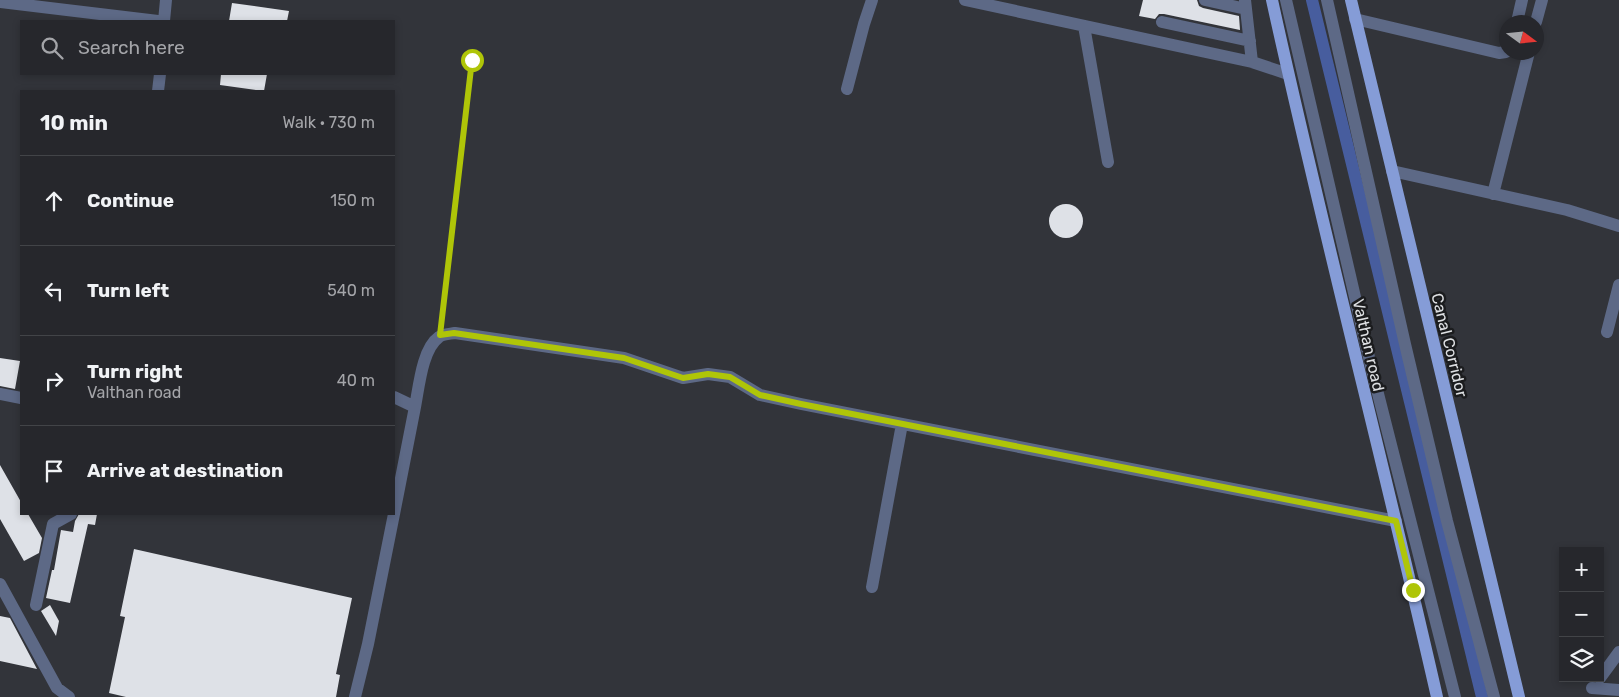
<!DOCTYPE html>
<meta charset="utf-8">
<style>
:root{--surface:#26272c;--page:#2e2f34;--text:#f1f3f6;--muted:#a4a5a9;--line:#424448}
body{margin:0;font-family:Rubik,sans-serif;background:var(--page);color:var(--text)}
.controls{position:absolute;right:15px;bottom:15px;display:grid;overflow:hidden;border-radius:0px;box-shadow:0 2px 8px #0003}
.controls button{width:45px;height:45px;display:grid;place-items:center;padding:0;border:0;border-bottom:1px solid var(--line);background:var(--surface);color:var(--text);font:25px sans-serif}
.compass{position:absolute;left:1499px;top:15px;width:45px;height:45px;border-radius:50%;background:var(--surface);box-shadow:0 2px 8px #0003;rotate:105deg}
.stop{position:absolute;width:15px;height:15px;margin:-11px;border:4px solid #afc508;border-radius:50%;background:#fff}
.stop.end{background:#afc508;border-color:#fff;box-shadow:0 1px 5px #0008}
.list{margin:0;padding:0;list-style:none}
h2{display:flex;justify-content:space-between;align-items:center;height:65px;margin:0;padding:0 20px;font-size:21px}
h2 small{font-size:16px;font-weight:400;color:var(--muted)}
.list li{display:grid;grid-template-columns:32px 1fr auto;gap:15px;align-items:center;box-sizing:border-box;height:90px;padding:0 20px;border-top:1px solid var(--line)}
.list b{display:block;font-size:19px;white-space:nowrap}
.list p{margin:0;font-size:16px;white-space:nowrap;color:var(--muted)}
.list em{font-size:16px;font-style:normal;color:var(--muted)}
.icon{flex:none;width:28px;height:28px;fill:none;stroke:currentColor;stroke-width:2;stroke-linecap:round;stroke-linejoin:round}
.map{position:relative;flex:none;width:1619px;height:697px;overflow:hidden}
.search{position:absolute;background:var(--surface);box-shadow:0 2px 8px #0003;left:20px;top:20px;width:375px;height:55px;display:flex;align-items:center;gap:12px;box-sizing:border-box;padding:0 18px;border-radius:0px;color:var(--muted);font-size:19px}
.panel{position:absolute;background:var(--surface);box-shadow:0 2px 8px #0003;left:20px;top:90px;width:375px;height:425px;border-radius:0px}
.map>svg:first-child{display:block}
</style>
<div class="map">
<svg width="1619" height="697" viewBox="0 0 1619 697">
<rect width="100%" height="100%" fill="#32343a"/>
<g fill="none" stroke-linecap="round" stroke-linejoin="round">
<path stroke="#475d9e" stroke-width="12" d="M1312,0L1482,697"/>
</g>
<path fill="#dee1e7" d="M1143,0H1197L1199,6L1203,8L1239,16L1240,30L1164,14H1159L1155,19L1139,16Z
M232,3L289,11L287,21H229Z
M221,74H267L264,91L220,85Z
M1049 221a17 17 0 1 1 34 0a17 17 0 1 1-34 0Z
M0,358L20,361L15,389L0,386Z
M0,465L21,502V514H28L42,538L39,553L24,561L0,519Z
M79,514H97L95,525L88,524L70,603L46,598L52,570H54L61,530L73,532L75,521Z
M134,549L352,598L336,674L340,675L336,697H126L109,693L125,617L120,616Z
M50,605L59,621L56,636L41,611Z
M0,616L10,618L37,669L0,661Z"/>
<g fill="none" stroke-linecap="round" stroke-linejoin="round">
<path stroke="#67696e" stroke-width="2" stroke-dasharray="2.5 2.5" stroke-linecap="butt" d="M442,323L472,60"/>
<path stroke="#5d6986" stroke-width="12" d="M965,0L1252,62L1288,74
M1205,0L1246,9
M1245,0L1252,62
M1286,0L1371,366L1455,697
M1327,0L1405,344L1447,521L1494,697
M0,2L158,21
M1355,19L1499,53L1506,52
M164,21L166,0
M1162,22L1250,41
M1517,22L1522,0
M1536,22L1542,0
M1084,26L1108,162
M847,89L864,24L872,0
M158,91L160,74
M1392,171L1567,210L1619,226
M1493,194L1529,52
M1607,332L1619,285
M0,394L21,398
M394,397L415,407L394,514
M415,407C419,387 422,349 439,337C443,334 450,334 455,333L624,358L683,378L708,374L730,377L760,395L801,404L1396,521
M0,584L57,688L69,697
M872,587L902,424
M36,605L53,524L71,514
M1600,678L1619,652
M1592,688L1619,690
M355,697L368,644L394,514"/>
<path stroke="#859cd7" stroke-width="12" d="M1272,0C1323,233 1384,464 1437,697
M1351,0L1519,697"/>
</g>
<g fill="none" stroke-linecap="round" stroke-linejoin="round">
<path stroke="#afc508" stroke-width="6" d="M472,60L440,335L454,333L624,358L683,378L708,374L730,377L760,395L801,404L1396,521L1413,590"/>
</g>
<g text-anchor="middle" stroke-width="5" stroke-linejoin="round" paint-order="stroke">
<g font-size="16" fill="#dee0e3" stroke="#1b1c1e">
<text transform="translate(1369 345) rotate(77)" y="6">Valthan road</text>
<text transform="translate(1450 345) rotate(76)" y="6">Canal Corridor</text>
</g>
</g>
</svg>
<div class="controls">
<button>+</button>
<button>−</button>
<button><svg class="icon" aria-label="layers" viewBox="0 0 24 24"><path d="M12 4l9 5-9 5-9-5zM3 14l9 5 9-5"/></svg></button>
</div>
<svg class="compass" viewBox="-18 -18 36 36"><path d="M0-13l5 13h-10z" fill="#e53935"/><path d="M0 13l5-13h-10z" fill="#a4a5a9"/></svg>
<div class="stop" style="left:472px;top:60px"></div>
<div class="stop end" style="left:1413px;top:590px"></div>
<div class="search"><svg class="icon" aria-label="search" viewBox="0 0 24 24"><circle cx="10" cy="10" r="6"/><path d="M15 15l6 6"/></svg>Search here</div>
<section class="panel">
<h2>10 min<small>Walk · 730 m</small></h2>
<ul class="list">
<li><svg class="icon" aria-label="ahead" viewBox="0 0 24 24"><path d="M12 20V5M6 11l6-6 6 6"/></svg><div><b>Continue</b></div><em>150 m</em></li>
<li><svg class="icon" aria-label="left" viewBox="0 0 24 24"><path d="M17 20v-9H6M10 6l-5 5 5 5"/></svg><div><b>Turn left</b></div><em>540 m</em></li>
<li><svg class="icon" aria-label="right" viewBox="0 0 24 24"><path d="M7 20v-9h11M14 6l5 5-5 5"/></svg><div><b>Turn right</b><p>Valthan road</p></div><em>40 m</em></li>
<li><svg class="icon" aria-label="arrive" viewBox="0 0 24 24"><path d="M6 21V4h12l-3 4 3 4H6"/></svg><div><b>Arrive at destination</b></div></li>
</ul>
</section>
</div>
